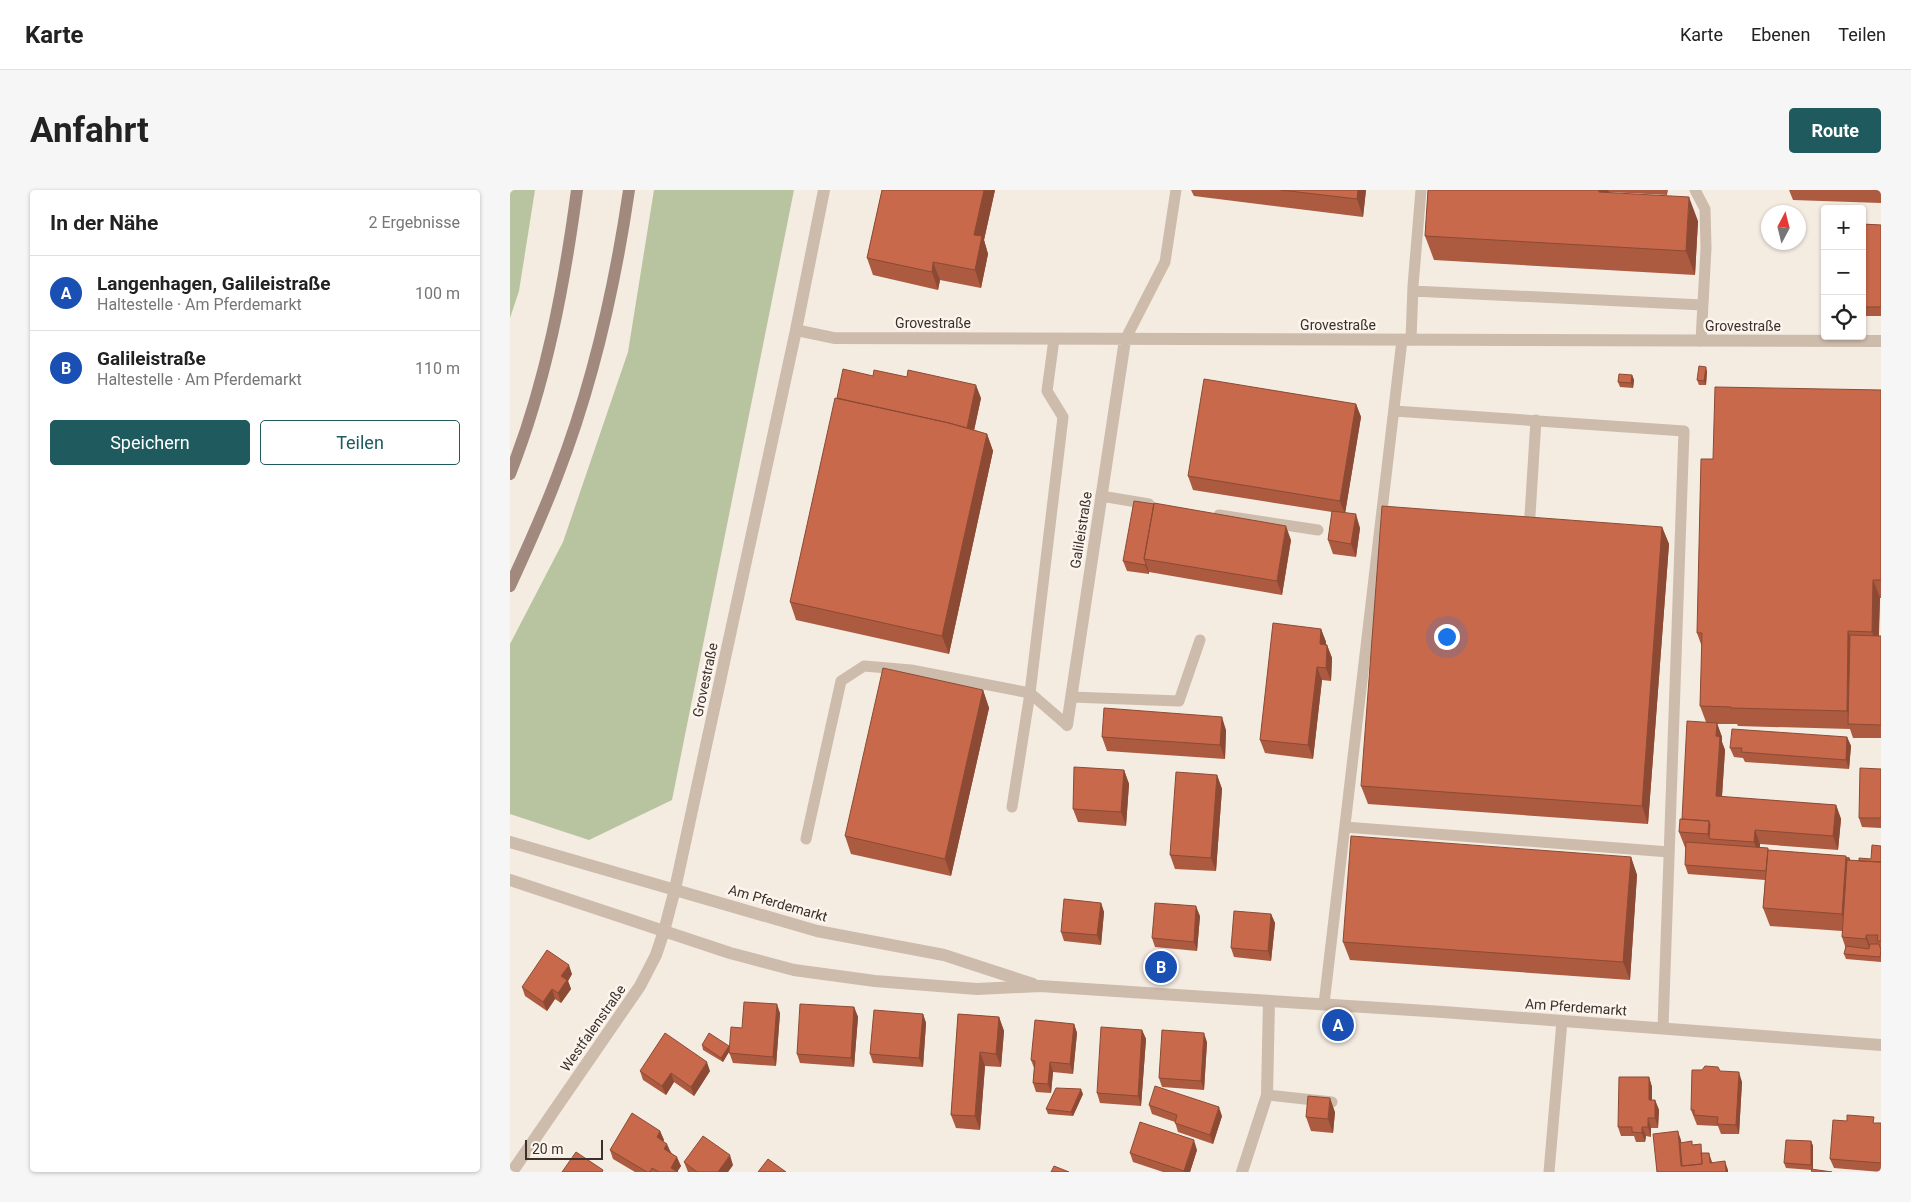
<!DOCTYPE html>
<html lang="de">
<meta charset="utf-8">
<style>
:root{--surface:#fff;--page:#f6f6f6;--text:#222;--muted:#767676;--line:#e0e0e0;--accent:#1f5a5e}
body{margin:0;font-family:Roboto,sans-serif;background:var(--page);color:var(--text)}
.controls{position:absolute;right:15px;top:15px;display:grid;overflow:hidden;border-radius:5px;box-shadow:0 1px 4px #0004}
.controls button{width:45px;height:45px;display:grid;place-items:center;padding:0;border:0;border-bottom:1px solid var(--line);background:var(--surface);color:var(--text);font:25px sans-serif}
.compass{position:absolute;left:1251px;top:15px;width:45px;height:45px;border-radius:50%;background:var(--surface);box-shadow:0 1px 4px #0004;rotate:7deg}
.scale{position:absolute;left:15px;bottom:12px;width:78px;box-sizing:border-box;padding-left:5px;border:2px solid #3b302b;border-top:0;font-size:14px;line-height:18px;white-space:nowrap;color:#3b302b;-webkit-text-stroke:4px #fbf5ee;paint-order:stroke}
.you{position:absolute;left:936px;top:446px;width:18px;height:18px;margin:-12px;border:4px solid #fff;border-radius:50%;background:#1a73e8;box-shadow:0 0 0 8px #1a73e833}
.badge{display:grid;place-items:center;width:32px;height:32px;border-radius:50%;background:var(--accent);color:#fff;font-size:16px;font-weight:700}
.pin{position:absolute;translate:-50% -50%;border:2px solid #fff;box-shadow:0 1px 5px #0006}
.list{margin:0;padding:0;list-style:none}
h2{display:flex;justify-content:space-between;align-items:center;height:65px;margin:0;padding:0 20px;font-size:21px}
h2 small{font-size:16px;font-weight:400;color:var(--muted)}
.list li{display:grid;grid-template-columns:32px 1fr auto;gap:15px;align-items:center;box-sizing:border-box;height:75px;padding:0 20px;border-top:1px solid var(--line)}
.list b{display:block;font-size:19px;white-space:nowrap}
.list p{margin:0;font-size:16px;white-space:nowrap;color:var(--muted)}
.list em{font-size:16px;font-style:normal;color:var(--muted)}
.actions{display:flex;gap:10px;padding:15px 20px}
.actions a{flex:1;padding:11px 0;border:1px solid var(--accent);border-radius:5px;text-align:center;font-size:18px;color:var(--accent)}
.actions .main{background:var(--accent);color:#fff}
.icon{flex:none;width:28px;height:28px;fill:none;stroke:currentColor;stroke-width:2;stroke-linecap:round;stroke-linejoin:round}
.map{position:relative;flex:none;width:1371px;height:982px;overflow:hidden;border-radius:5px}
header{display:flex;align-items:center;gap:30px;box-sizing:border-box;height:70px;padding:0 25px;background:var(--surface);border-bottom:1px solid var(--line)}
header strong{font-size:24px}
nav{display:flex;gap:28px;margin-inline-start:auto;font-size:18px}
.intro{display:flex;align-items:center;justify-content:space-between;box-sizing:border-box;height:120px;padding:0 30px}
h1{margin:0;font-size:35px}
.button{padding:12px 22px;border-radius:5px;background:var(--accent);color:#fff;font-size:18px;font-weight:700}
main{display:flex;gap:30px;padding:0 30px}
aside{flex:1;background:var(--surface);border-radius:5px;box-shadow:0 1px 4px #0004}
.map>svg:first-child{display:block}
</style>
<header>
<strong>Karte</strong>
<nav><a>Karte</a><a>Ebenen</a><a>Teilen</a></nav>
</header>
<div class="intro"><h1>Anfahrt</h1><a class="button">Route</a></div>
<main>
<aside>
<h2>In der Nähe<small>2 Ergebnisse</small></h2>
<ul class="list">
<li><span class="badge" style="background:#1a4fb4">A</span><div><b>Langenhagen, Galileistraße</b><p>Haltestelle · Am Pferdemarkt</p></div><em>100 m</em></li>
<li><span class="badge" style="background:#1a4fb4">B</span><div><b>Galileistraße</b><p>Haltestelle · Am Pferdemarkt</p></div><em>110 m</em></li>
</ul>
<div class="actions"><a class="main">Speichern</a><a>Teilen</a></div>
</aside>
<div class="map">
<svg width="1371" height="982" viewBox="0 0 1371 982">
<rect width="100%" height="100%" fill="#f4ebe1"/>
<path fill="#b8c4a0" d="M0,0H25L9,101L0,128Z
M144,0H284L162,610L79,650L0,624V454L53,352L118,162Z"/>
<g fill="none" stroke-linecap="round" stroke-linejoin="round">
<path stroke="#cdbbac" stroke-width="11" d="M1185,0L1195,19L1196,58L1191,151
M903,101L1193,115
M615,150L655,72L666,0
M901,150L903,96L911,0
M884,221L1174,241L1153,838
M591,306L639,314
M709,325L808,340
M1019,341L1026,230
M561,507L669,511L690,450
M502,617L520,503L553,227L537,201L544,149
M835,637L1159,662
M296,649L331,491L354,476L401,480L520,503L557,535
M814,814L892,150
M757,905L822,912
M1039,982L1052,831"/>
<path stroke="#cdbbac" stroke-width="12" d="M286,140L324,148L1371,151
M557,535L615,150
M165,699L286,140L314,0
M732,982L757,905L759,811"/>
<path stroke="#cdbbac" stroke-width="12" d="M0,652L307,741L434,765L523,794
M0,690L220,763L284,780L365,791L467,799L530,796L697,807L933,822L1371,855
M2,982L130,796L146,765L154,741L165,699"/>
<path stroke="#a18a7d" stroke-width="12" d="M0,284C36,193 54,97 67,0
M0,396C17,359 34,322 48,284C83,193 105,96 119,0"/>
</g>
<path fill="#ac5a40" d="M372,0H485L474,50L478,64L471,98L430,90L428,100L363,85L357,68Z
M681,0H856L853,27L684,6Z
M918,0H1158L1157,5L1099,2V3L1188,31L1185,85L924,70L915,46Z
M1279,0H1371V13L1283,10Z
M1352,34L1371,35V126H1352Z
M1197,181L1196,195H1189L1187,190Z
M1122,185L1124,190L1123,198L1110,197L1108,192Z
M363,186L471,208L464,240L477,244L483,261L439,464L286,430L280,412L327,208Z
M1371,200V408H1370L1369,446H1371V548H1343L1340,539L1228,536L1227,534H1207L1212,547V552L1215,560L1212,607L1326,615L1331,629L1328,660L1250,654V657L1259,660L1336,666V667H1339L1340,670L1349,671L1361,669L1371,656V772L1336,769L1334,764L1336,759L1332,747V741L1260,736L1253,718L1255,690L1178,684L1175,675L1176,660L1169,642L1172,629L1196,532L1190,516L1192,457L1187,443L1203,269Z
M846,214L851,227L835,323L850,338L846,367L823,364L818,350L822,322L683,300L678,286Z
M1152,337L1159,354L1138,634L858,614L851,596Z
M781,350L772,405L639,382V384L617,381L613,371Z
M811,439L816,452V454L817,455L822,468L821,491L812,490L803,569L755,563L750,550Z
M473,500L479,518L441,686L341,664L335,646Z
M716,540L715,569L597,561L592,547Z
M1337,547L1341,556L1339,579L1235,572L1233,568L1224,567L1220,558Z
M1371,579V638L1352,637L1349,628Z
M614,580L619,594L616,636L568,632L563,619Z
M707,585L712,599L706,681L665,679L660,665Z
M1121,667L1127,685L1120,790L840,770L833,752Z
M591,713L594,722L591,755L554,751L551,742Z
M761,724L765,733L761,771L724,767L721,758Z
M690,726L687,761L645,757L642,748Z
M62,784L58,791L61,799L51,813L45,809L37,821L15,806L12,797Z
M344,817L348,827L344,877L290,873L287,864Z
M270,823L266,876L223,873L219,862L213,872L193,860L192,855L220,858L232,838Z
M413,824L416,833L413,877L363,873L360,864Z
M448,824L489,827L494,841L491,877L475,876L470,940L446,938L441,925Z
M564,834L567,843L563,884L543,882L541,903L526,902L523,893L524,878L521,870Z
M632,840L636,849L631,916L590,913L587,903Z
M697,852L694,900L652,897L649,888Z
M130,881H200L184,906L164,892L156,905L133,890Z
M1210,881L1232,892L1229,944H1211L1208,936L1187,935L1181,920Z
M1139,887L1142,897V910H1145L1149,920L1148,938H1141V947L1136,946L1135,952H1126L1124,946H1111L1108,937Z
M573,904L563,926L538,924L536,919Z
M639,915L712,926L703,954L668,942L665,932L642,924Z
M825,922L823,943L801,941L796,927Z
M1366,933H1371V982L1324,978L1320,969Z
M150,941L154,950L153,951L171,976L167,982H125L103,969L100,960Z
M1301,951L1303,956V979L1302,980L1276,978L1274,973Z
M687,960L680,982H653L623,972L620,963Z
M174,972L223,975L218,982H178Z"/>
<path fill="#8c4a34" d="M474,0H485L474,50L478,64L471,98L465,80L464,45Z
M848,0H856L853,27L847,9Z
M1089,0H1098L1099,2L1097,26L1089,2Z
M1179,7L1188,31L1185,85L1176,61Z
M423,72L430,90L428,100L422,82Z
M1196,177L1197,181L1196,195L1194,191Z
M1122,185L1124,190L1123,198L1121,193Z
M466,195L471,208L461,255L456,241Z
M846,214L851,227L835,324L830,311Z
M477,244L483,261L439,464L432,446Z
M846,324L850,338L846,367L841,354Z
M776,336L781,350L772,405L767,391Z
M1152,337L1159,354L1138,634L1132,616Z
M636,373L639,382V384L635,375Z
M1363,390L1370,408L1368,459L1362,442Z
M811,439L816,452L814,467L810,454Z
M1338,441L1345,459L1341,534L1337,521Z
M817,455L822,468L821,491L816,478Z
M807,477L812,490L803,569L798,555Z
M473,500L479,518L441,686L435,669Z
M712,527L716,540L715,569L710,555Z
M1207,533L1212,547V552L1215,560L1211,620L1206,606V546Z
M1337,547L1341,556L1339,579L1336,570Z
M614,580L619,594L616,636L611,622Z
M707,585L712,599L706,681L701,668Z
M1326,615L1331,629L1328,660L1323,646Z
M1199,631L1205,649L1199,648L1198,644Z
M1245,640L1250,654L1249,666L1244,652Z
M1336,666L1338,673L1339,667L1341,672L1338,741L1332,724Z
M1121,667L1127,685L1120,790L1113,772Z
M591,713L594,722L591,755L587,745Z
M686,716L690,726L687,761L684,752Z
M761,724L765,733L761,771L758,761Z
M1356,745L1361,758V763L1356,749Z
M59,775L62,784L58,791L61,799L51,813L48,803L51,786Z
M42,799L45,809L37,821L33,812Z
M267,814L270,823L266,876L263,867Z
M344,817L348,827L344,877L341,868Z
M413,824L416,833L413,877L409,868Z
M489,827L494,841L491,877L486,864Z
M564,834L567,843L563,884L560,874Z
M632,840L636,849L631,916L628,906Z
M694,843L697,852L694,900L691,891Z
M219,856L220,860L213,872L211,868Z
M470,862L475,876L470,940L465,926Z
M197,872L200,881L184,906L181,897Z
M540,872L543,882L541,903L538,894Z
M1229,882L1232,892L1229,944L1226,935Z
M161,883L164,892L156,905L152,896Z
M1139,887L1142,897V919L1139,910Z
M571,899L573,904L563,926L561,922Z
M820,908L825,922L823,943L818,929Z
M1145,910L1149,920L1148,938L1145,928Z
M709,917L712,926L703,954L700,945Z
M1138,928L1141,938V947L1138,937Z
M1132,937L1136,946L1135,952L1132,943Z
M150,941L154,950L150,956L147,947Z
M1168,941L1171,950L1174,980L1171,976Z
M684,950L687,960L680,982H674V981Z
M1301,951L1303,956V980L1301,975Z
M157,954L161,963L154,959Z
M1199,963L1202,972L1203,982L1200,973Z
M220,965L223,975L218,982H208Z
M167,967L171,976L167,982L161,978Z
M1215,971L1218,980V982H1216Z"/>
<path fill="#c8694b" stroke="#8c4a34" d="M372,0H474L464,45L472,46L465,80L423,72L422,82L357,68Z
M771,0H848L847,9Z
M918,0H1089V2L1179,7L1176,61L915,46Z
M1352,34L1371,35V117H1352Z
M1189,176L1196,177L1194,191L1187,190Z
M333,179L363,186L364,180L397,187L398,180L466,195L457,238L439,233L327,208Z
M1109,184L1122,185L1121,193L1108,192Z
M694,189L846,214L830,311L678,286Z
M1205,197L1371,200V390H1363L1362,442L1338,441L1337,521L1221,518V517L1190,516L1192,443H1187L1191,269H1203Z
M325,208L439,233L477,244L432,446L280,412Z
M624,311L644,314L634,369L636,373L635,375L613,371Z
M644,313L776,336L767,391L634,369Z
M872,316L1152,337L1132,616L851,596Z
M822,321L846,324L841,354L818,350Z
M763,433L811,439L810,454L817,455L816,478L807,477L798,555L750,550Z
M1340,445L1371,446V535L1338,534Z
M373,478L473,500L435,669L335,646Z
M594,518L712,527L710,555L592,547Z
M1177,531L1207,533L1206,546L1210,547L1206,606L1326,615L1323,646L1245,640L1244,652L1201,649L1199,648L1200,635L1199,631L1172,629Z
M1222,539L1337,547L1336,570L1231,562L1232,558H1220Z
M564,577L614,580L611,622L563,619Z
M1350,578L1371,579V628H1349Z
M666,582L707,585L701,668L660,665Z
M1170,629L1199,631L1198,644L1169,642Z
M841,646L1121,667L1113,772L833,752Z
M1176,652L1258,658L1256,681L1175,675Z
M1362,655L1371,656V672L1349,671V668L1361,669Z
M1258,660L1336,666L1332,724L1253,718Z
M1337,670L1371,672V751H1367L1368,745H1356V749L1332,747Z
M554,709L591,713L587,745L551,742Z
M645,713L686,716L684,752L642,748Z
M724,721L761,724L758,761L721,758Z
M1360,754H1369L1371,760L1370,767L1334,764L1336,756L1359,759Z
M37,760L59,775L51,786L57,790L48,803L42,799L33,812L12,797Z
M234,812L267,814L263,867L219,863L221,837L232,838Z
M290,814L344,817L341,868L287,864Z
M364,820L413,824L409,868L360,864Z
M448,824L489,827L486,864L470,862L465,926L441,925Z
M525,830L564,834L560,874L540,872L538,894L523,893L525,871L521,870Z
M591,837L632,840L628,906L587,903Z
M652,840L694,843L691,891L649,888Z
M155,843L197,872L181,897L161,883L152,896L130,881Z
M199,843L219,856L211,868L192,855Z
M1195,876L1208,877L1210,881L1229,882L1226,935L1207,934L1208,927L1184,925V920H1181L1182,880H1192Z
M1109,887H1139V910H1145V928H1138V937H1132V943L1122,942V937H1108Z
M645,896L709,917L700,945L665,933L667,925L639,915Z
M546,898L571,899L561,922L536,919Z
M798,906L820,908L818,929L796,927Z
M122,923L150,941L147,947L157,954L154,959L167,967L161,978L168,982H149L142,978L140,982H137L100,960Z
M1337,925L1364,927L1363,933H1371V973L1320,969L1323,930L1337,931Z
M630,932L684,950L674,981L620,963Z
M1168,941L1171,976L1192,974L1191,963H1199L1200,973L1215,971L1216,982H1147L1143,944Z
M193,946L220,965L208,982H187L174,972Z
M1276,950L1301,951V975L1274,973Z
M1182,951V955L1191,954L1192,974L1172,976L1170,953Z
M66,962L93,980L92,982H52Z
M258,969L276,982H248Z
M544,976L559,982H541Z
M1301,979L1322,982H1302Z"/>
<g text-anchor="middle" stroke-width="5" stroke-linejoin="round" paint-order="stroke">
<g font-size="14" fill="#3b302b" stroke="#fbf5ee">
<text x="423" y="138">Grovestraße</text>
<text x="828" y="140">Grovestraße</text>
<text x="1233" y="141">Grovestraße</text>
<text transform="translate(571 340) rotate(-81)" y="5">Galileistraße</text>
<text transform="translate(195 490) rotate(-78)" y="5">Grovestraße</text>
<text transform="translate(268 713) rotate(16)" y="5">Am Pferdemarkt</text>
<text transform="translate(1066 817) rotate(4)" y="5">Am Pferdemarkt</text>
<text transform="translate(83 838) rotate(-55)" y="5">Westfalenstraße</text>
</g>
</g>
</svg>
<div class="controls">
<button>+</button>
<button>−</button>
<button><svg class="icon" aria-label="locate" viewBox="0 0 24 24"><circle cx="12" cy="12" r="6"/><path d="M12 2v4M12 18v4M2 12h4M18 12h4"/></svg></button>
</div>
<svg class="compass" viewBox="-18 -18 36 36"><path d="M0-13l5 13h-10z" fill="#e53935"/><path d="M0 13l5-13h-10z" fill="#767676"/></svg>
<div class="scale">20 m</div>
<div class="you"></div>
<div class="pin badge" style="left:828px;top:835px;background:#1a4fb4">A</div>
<div class="pin badge" style="left:651px;top:777px;background:#1a4fb4">B</div>
</div>
</main>
